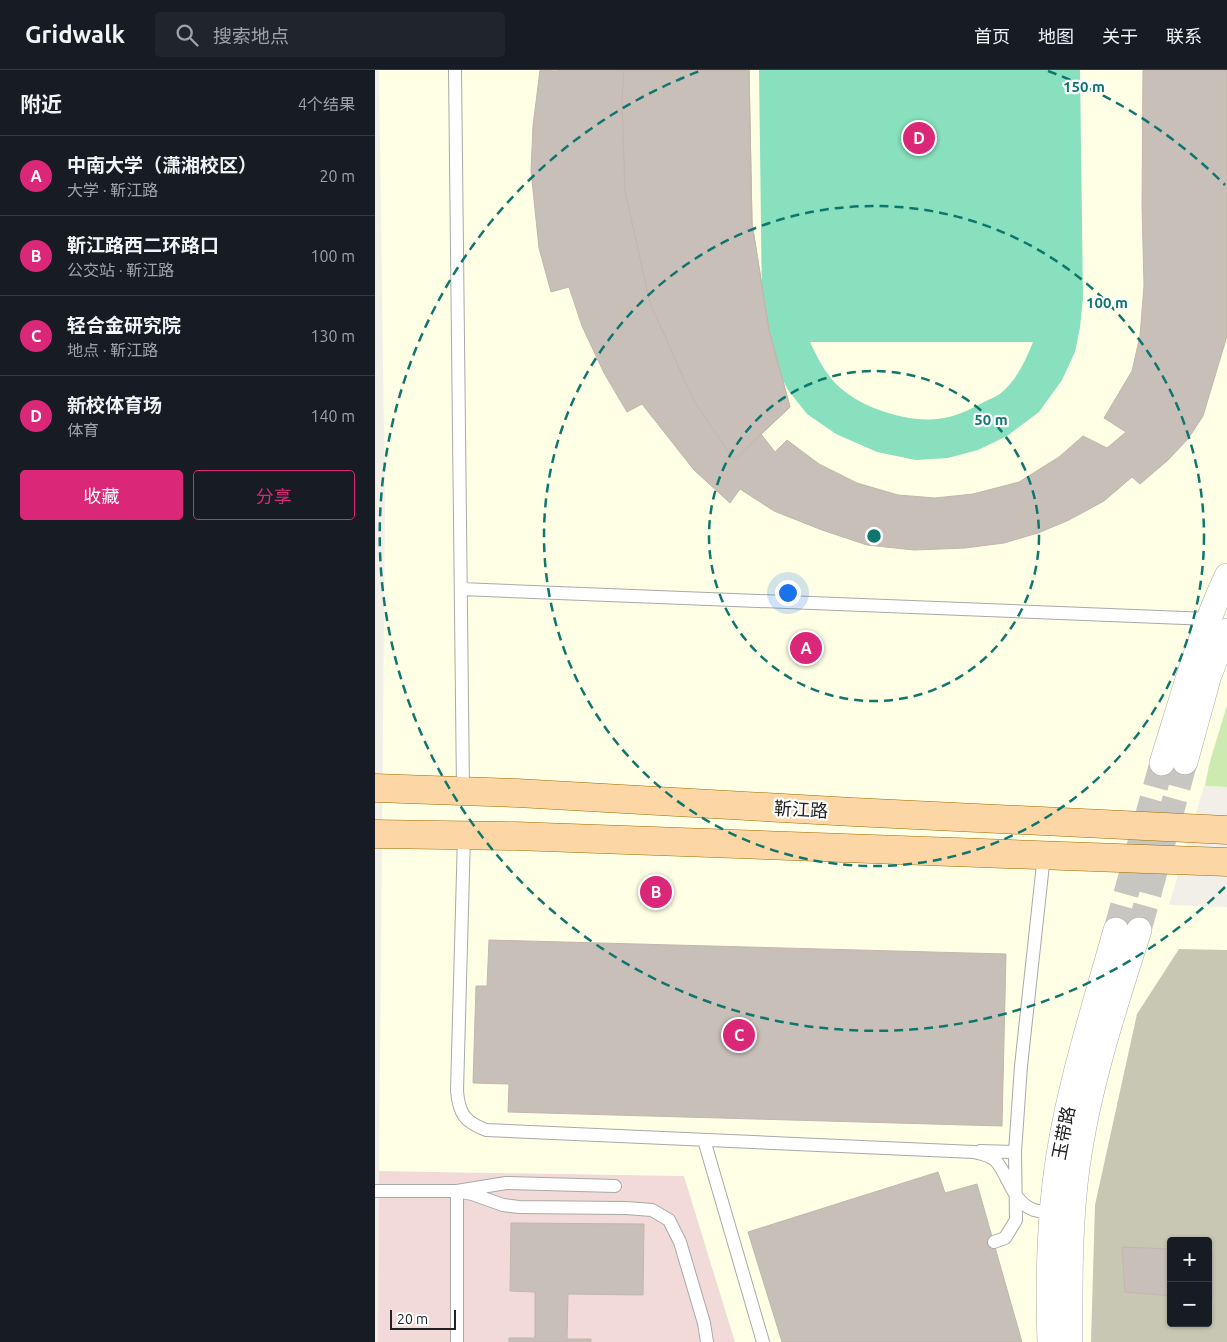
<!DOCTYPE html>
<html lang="zh">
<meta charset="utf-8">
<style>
:root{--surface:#171b24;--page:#20242c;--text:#f1f3f6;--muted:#9ea1a6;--line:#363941;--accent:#db2777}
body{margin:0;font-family:Ubuntu,"Noto Sans SC",sans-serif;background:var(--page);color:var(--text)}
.controls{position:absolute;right:15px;bottom:15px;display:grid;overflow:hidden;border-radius:5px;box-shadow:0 1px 4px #0004}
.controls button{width:45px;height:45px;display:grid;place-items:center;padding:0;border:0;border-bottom:1px solid var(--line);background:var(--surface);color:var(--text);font:25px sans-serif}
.scale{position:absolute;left:15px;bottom:12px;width:66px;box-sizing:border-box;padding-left:5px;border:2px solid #222;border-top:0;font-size:14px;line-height:18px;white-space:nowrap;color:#222;-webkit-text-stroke:4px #fff;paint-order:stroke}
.you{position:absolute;left:412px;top:522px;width:18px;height:18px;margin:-12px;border:4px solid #fff;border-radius:50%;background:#1a73e8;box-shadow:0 0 0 8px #1a73e833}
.badge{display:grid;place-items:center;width:32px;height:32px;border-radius:50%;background:var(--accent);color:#fff;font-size:16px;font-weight:700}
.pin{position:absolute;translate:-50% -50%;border:2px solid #fff;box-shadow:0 1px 5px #0006}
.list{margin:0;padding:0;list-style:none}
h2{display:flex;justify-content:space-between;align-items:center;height:65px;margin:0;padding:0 20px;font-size:21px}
h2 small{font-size:16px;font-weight:400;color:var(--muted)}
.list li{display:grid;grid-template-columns:32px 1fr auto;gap:15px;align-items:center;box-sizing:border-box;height:80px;padding:0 20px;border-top:1px solid var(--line)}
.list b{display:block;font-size:19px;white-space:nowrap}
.list p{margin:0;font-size:16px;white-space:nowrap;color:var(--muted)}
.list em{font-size:16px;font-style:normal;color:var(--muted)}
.actions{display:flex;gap:10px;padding:15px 20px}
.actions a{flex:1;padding:11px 0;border:1px solid var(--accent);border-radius:5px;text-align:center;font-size:18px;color:var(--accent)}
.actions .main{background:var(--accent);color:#fff}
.icon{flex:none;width:28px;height:28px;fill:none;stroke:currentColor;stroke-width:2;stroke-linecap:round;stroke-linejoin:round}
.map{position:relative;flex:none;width:852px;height:1272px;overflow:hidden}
header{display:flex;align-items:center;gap:30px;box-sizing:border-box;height:70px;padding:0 25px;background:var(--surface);border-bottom:1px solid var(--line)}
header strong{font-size:24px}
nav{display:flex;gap:28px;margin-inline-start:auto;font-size:18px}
.search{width:350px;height:45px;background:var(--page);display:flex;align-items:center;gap:12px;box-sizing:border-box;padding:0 18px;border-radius:5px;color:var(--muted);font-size:19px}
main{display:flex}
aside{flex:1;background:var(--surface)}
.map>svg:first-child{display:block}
</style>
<header>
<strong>Gridwalk</strong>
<div class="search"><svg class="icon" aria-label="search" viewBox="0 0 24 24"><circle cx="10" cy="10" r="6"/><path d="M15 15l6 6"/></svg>搜索地点</div>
<nav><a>首页</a><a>地图</a><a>关于</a><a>联系</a></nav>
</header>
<main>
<aside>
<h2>附近<small>4个结果</small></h2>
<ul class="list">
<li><span class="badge">A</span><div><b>中南大学（潇湘校区）</b><p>大学 · 靳江路</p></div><em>20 m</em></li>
<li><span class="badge">B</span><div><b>靳江路西二环路口</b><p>公交站 · 靳江路</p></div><em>100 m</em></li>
<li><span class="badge">C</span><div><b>轻合金研究院</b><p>地点 · 靳江路</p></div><em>130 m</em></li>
<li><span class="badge">D</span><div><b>新校体育场</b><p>体育</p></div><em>140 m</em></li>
</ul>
<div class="actions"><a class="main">收藏</a><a>分享</a></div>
</aside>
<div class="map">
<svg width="852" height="1272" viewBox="0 0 852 1272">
<rect width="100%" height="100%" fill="#f2efe9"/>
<path fill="#f2dad9" d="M4,1101L309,1106L360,1272H3Z"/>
<path fill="#ffffe5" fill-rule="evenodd" d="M4,0H852V717L829,716L794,835L852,837V1272H360L309,1106L4,1101L10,440ZM796,1171H833V1253H796Z"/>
<path fill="#c7c7b4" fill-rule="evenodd" d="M804,879L852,880V1272H716L720,1135L762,944ZM796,1171H833V1253H796Z"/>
<path fill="#cdebb0" d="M852,635V717L830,716L834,695Z"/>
<path fill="#88e0be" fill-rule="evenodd" d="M384,0H705L708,229L705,257L700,282L687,310L664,342L632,366L603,380L573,388L541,390L502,382L461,364L432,344L413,320L397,289L387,232ZM435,272H658C651,290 641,311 626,323C621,327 614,329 609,332C598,338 586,344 574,347C539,356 486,339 461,314C449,301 442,287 435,272Z"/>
<path fill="#c7bfb8" stroke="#c4b6ab" d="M165,0L182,1V0H374L377,153L394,260L415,337L386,364L400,382L412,370L444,394L482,413L523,425L560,428L598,424L644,412L684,387L708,366L732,378L751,362L729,348L757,301L765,266L769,216L767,136L768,0H852V266L828,346L813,369L792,391L765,414L757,407L729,431L694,450L663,463L629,473L590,478L539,480L492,475L447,460L399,441L365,419L355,433L319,400L267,334L252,342L229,303L207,256L194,217L176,222L164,178L156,101L158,56Z
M249,0H374L377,153L394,260L415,337L359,390L318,329L275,233L250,121L247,30Z
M114,870L631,884L627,1056L133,1042L134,1014L98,1013L101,916H112Z
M563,1102L570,1123L602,1114L647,1272H407L373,1162Z
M136,1153L269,1154L268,1225L193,1224L192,1269H216V1272H134V1268H160V1222L135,1221Z
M747,1177L796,1179V1226L750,1222Z
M833,1181H837V1229H833Z"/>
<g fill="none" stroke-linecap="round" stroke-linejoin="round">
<path stroke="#c8c6c1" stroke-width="25" stroke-dasharray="25 12" stroke-linecap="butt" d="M741,860L787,693
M764,860L810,692"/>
<defs>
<path id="lane" d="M80,0L88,721
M86,519L834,549
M89,766L82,1021C84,1044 90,1052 111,1060L599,1082C607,1084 615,1085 621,1091C634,1106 637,1132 659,1140C666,1142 674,1142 682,1142
M329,1070L388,1272
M605,1081L640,1082
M0,1121H82L97,1124L128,1135L144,1137L251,1138L277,1140L294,1150L305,1172L329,1253L332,1272
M619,1172L630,1168L641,1150L640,1082L646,996L669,785
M82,1272V1121L131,1113L240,1116"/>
<path id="street" d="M810,692L834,605L852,561
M787,693C807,630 824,566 852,506
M675,1272C673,1219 674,1166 680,1113C690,1027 718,943 741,860
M695,1272C695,1214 694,1156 702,1098C713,1017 739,938 764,860"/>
<path id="primary" d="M0,718L142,723L478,742L852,760
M0,764L140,766L852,792"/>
</defs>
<use href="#lane" stroke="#a9a9a9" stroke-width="14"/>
<use href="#street" stroke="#a9a9a9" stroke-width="26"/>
<use href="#primary" stroke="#a06b00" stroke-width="29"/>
<use href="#lane" stroke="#fff" stroke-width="12"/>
<use href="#street" stroke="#fff" stroke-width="25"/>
<use href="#primary" stroke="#fcd6a4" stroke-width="28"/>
</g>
<g fill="none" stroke="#0f766e" stroke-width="2.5" stroke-dasharray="9 6">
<circle cx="499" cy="466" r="165"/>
<circle cx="499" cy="466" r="330"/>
<path d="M850 817A496 496 0 1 1 325 1M673 1A496 496 0 0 1 850 115"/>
</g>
<g text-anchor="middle" stroke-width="4.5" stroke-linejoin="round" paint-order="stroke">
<g font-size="18" fill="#222" stroke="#fff">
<text transform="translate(426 740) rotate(3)" y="6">靳江路</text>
<text transform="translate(689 1063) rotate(-79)" y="6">玉带路</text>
</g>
</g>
<circle cx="499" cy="466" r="8" fill="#0f766e" stroke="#fff" stroke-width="2.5"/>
<g font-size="15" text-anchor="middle" font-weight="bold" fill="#0f766e" stroke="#fff" stroke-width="4.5" stroke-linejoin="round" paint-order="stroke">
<text x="709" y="22">150 m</text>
<text x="732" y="238">100 m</text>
<text x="616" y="355">50 m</text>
</g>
</svg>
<div class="controls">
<button>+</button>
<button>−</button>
</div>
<div class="scale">20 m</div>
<div class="you"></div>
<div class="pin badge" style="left:431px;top:578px">A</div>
<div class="pin badge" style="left:281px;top:822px">B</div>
<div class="pin badge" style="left:364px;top:965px">C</div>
<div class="pin badge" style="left:544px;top:68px">D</div>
</div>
</main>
